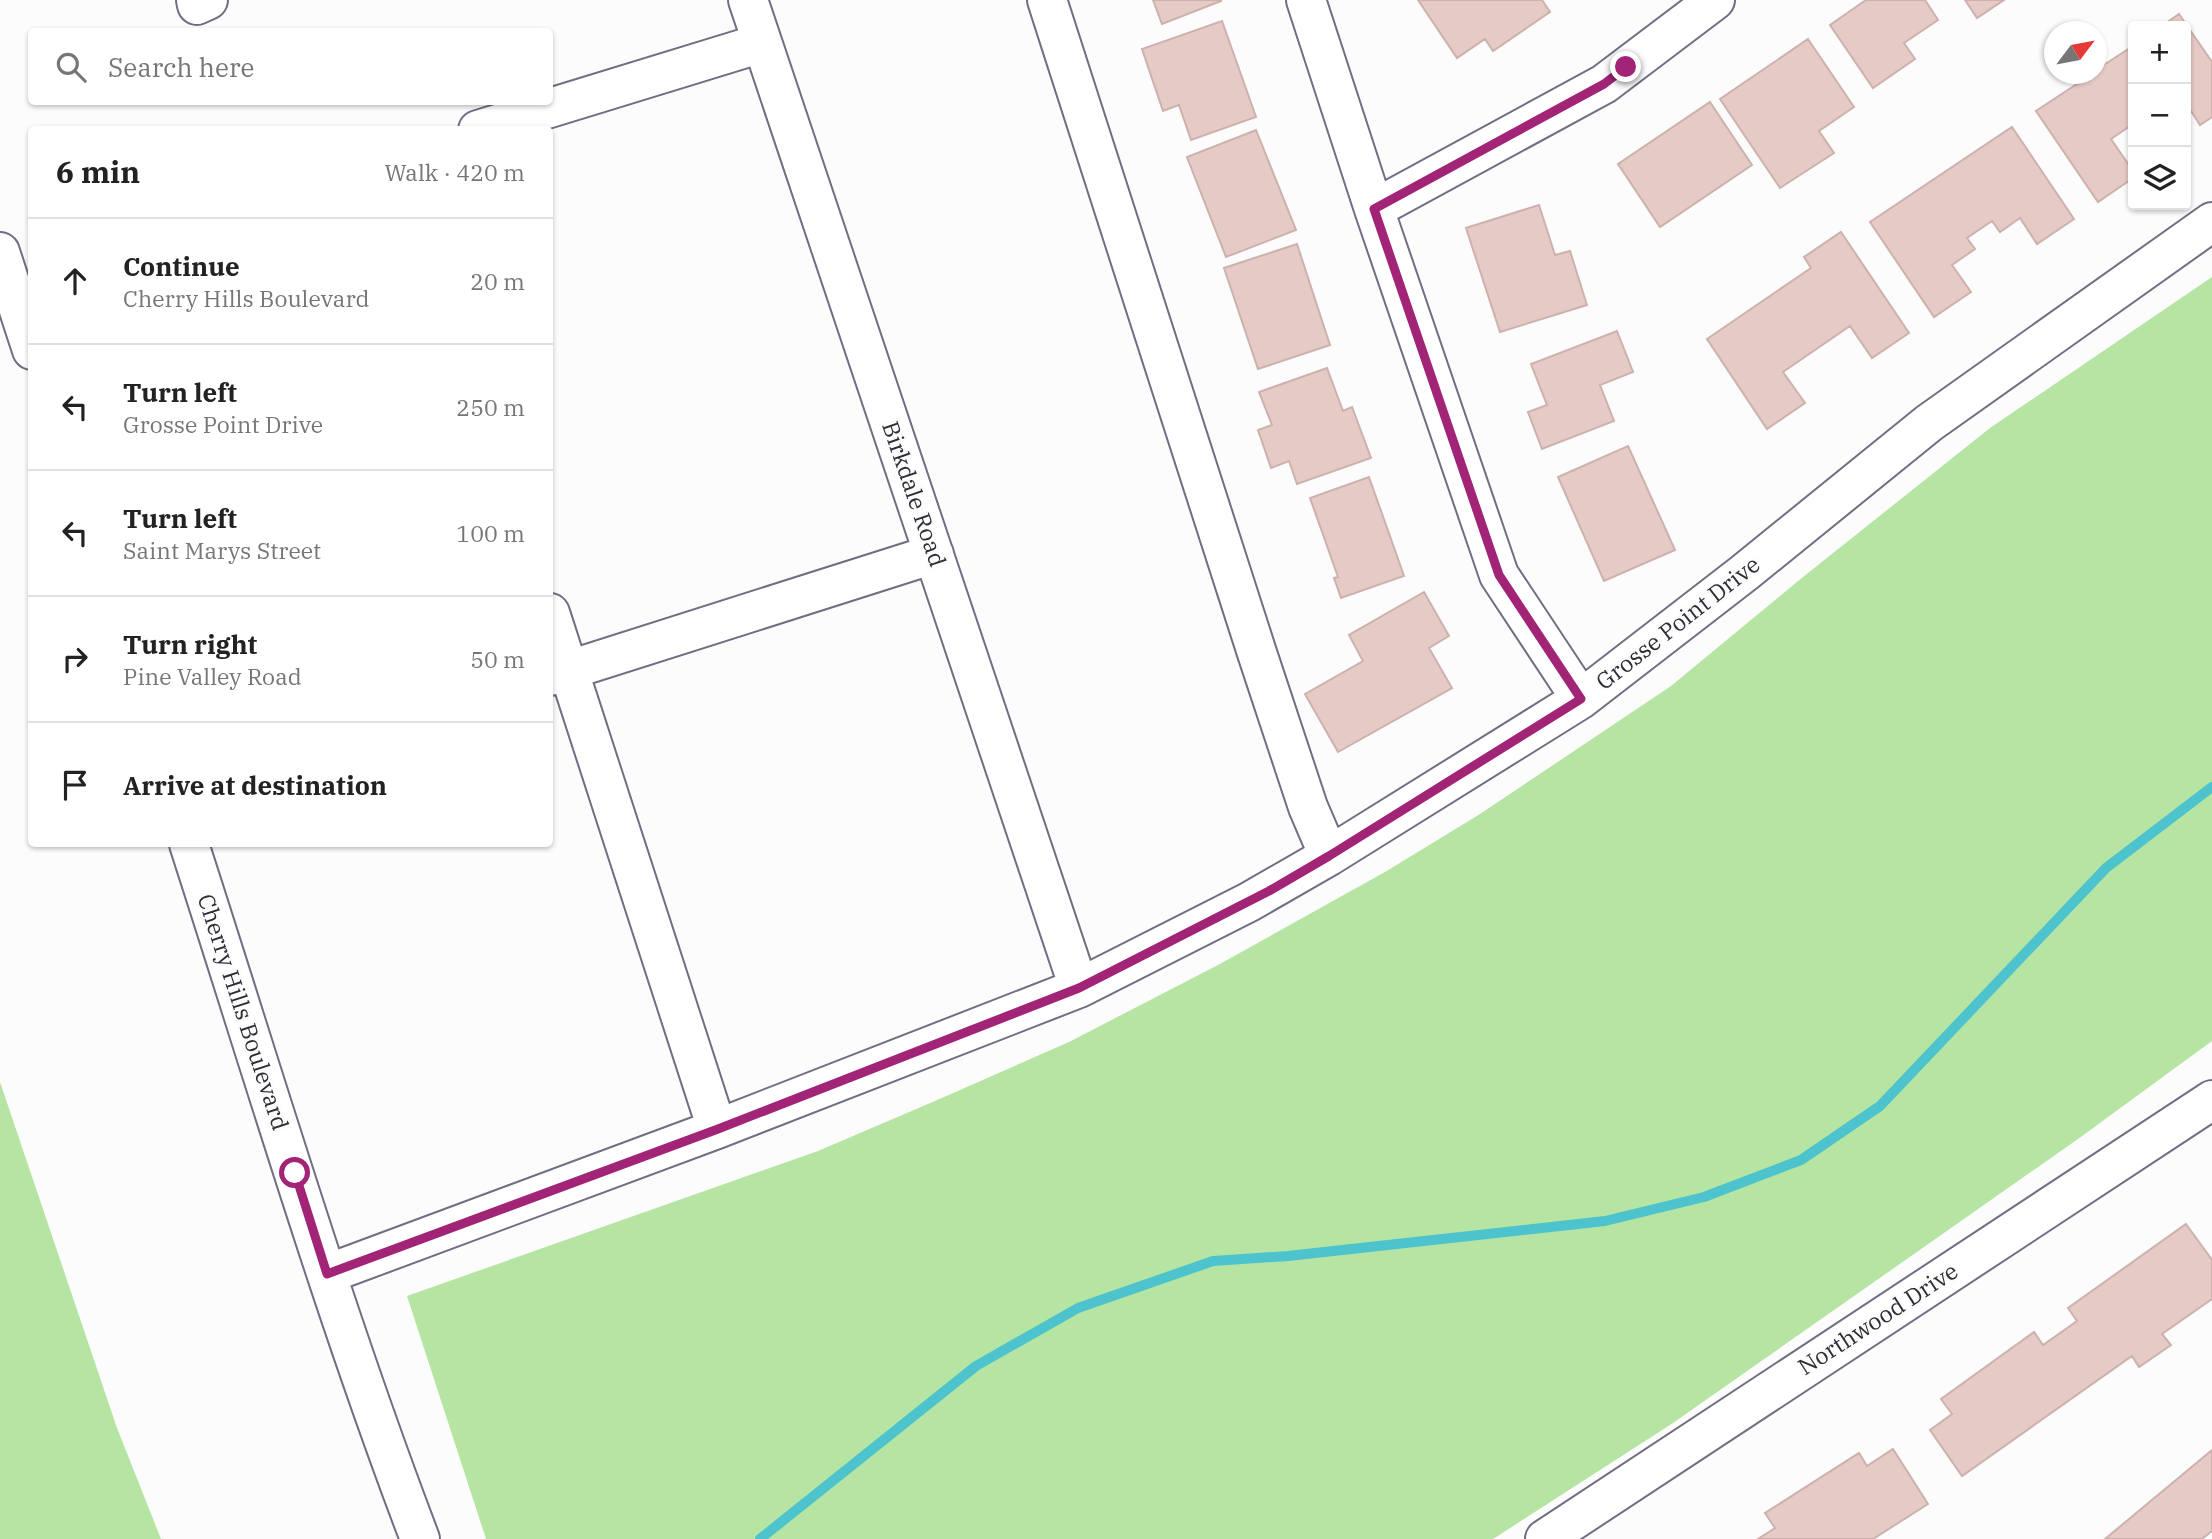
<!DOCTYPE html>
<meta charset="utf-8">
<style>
:root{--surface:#fff;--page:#f2f2f2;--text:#222;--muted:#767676;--line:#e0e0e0}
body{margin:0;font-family:"IBM Plex Serif",serif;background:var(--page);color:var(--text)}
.controls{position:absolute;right:21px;top:21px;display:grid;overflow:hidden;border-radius:7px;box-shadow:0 2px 5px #0004}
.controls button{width:63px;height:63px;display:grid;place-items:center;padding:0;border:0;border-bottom:2px solid var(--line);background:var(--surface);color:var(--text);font:35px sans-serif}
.compass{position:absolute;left:2044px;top:21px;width:63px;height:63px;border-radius:50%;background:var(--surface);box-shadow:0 2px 5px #0004;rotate:58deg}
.stop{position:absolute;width:21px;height:21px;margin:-16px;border:5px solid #a12477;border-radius:50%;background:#fff}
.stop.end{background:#a12477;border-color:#fff;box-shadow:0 2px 7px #0008}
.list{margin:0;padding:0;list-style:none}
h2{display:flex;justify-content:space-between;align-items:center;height:91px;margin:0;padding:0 28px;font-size:30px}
h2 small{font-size:23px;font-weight:400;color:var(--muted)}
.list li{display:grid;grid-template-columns:46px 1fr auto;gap:21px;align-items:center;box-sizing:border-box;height:126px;padding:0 28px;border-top:2px solid var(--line)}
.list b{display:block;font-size:26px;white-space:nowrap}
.list p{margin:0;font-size:23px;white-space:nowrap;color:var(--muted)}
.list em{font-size:23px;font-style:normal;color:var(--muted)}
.icon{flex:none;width:38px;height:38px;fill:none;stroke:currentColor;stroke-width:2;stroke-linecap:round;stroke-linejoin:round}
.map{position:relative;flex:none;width:2212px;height:1539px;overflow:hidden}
.search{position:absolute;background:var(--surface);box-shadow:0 2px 5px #0004;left:28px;top:28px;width:525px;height:77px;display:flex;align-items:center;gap:18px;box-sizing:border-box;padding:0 24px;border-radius:7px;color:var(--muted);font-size:26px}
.panel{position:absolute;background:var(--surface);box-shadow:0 2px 5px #0004;left:28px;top:126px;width:525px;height:721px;border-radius:7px}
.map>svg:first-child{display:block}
</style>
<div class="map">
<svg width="2212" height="1539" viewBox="0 0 2212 1539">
<rect width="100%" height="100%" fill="#fbfcfb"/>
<path fill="#b6e4a3" d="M2212,277V1041L2078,1139L1673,1423L1493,1539H486L407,1296L818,1151L935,1101L1069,1042L1218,965L1385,872L1480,814L1671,686L1803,577L1990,428Z
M0,1082L117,1428L161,1539H0Z"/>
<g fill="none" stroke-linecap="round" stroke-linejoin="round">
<path stroke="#4cc3cd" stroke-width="10" d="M760,1539L976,1366L1078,1308L1213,1261L1288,1256L1605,1221L1704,1197L1801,1160L1880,1106L2106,868L2212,787"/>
</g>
<path fill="#e6cac6" stroke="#ccb1ad" stroke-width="2" d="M1153,0H1221V1L1162,24Z
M1418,0H1542L1550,12L1493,51L1485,39L1457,58Z
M1866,0H1925L1938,20L1904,43L1915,59L1873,88L1830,25Z
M1965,0H2004L1977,18Z
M2179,14L2212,62V117L2200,125L2186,103V26H2162Z
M1222,21L1256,117L1191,140L1179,105L1163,111L1142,49Z
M1808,39L1854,107L1819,131L1834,153L1780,188L1720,99Z
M2133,46V124L2111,139L2133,171V178L2098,202L2036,111L2092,74H2096V70Z
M1710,102L1752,165L1660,227L1618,164Z
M2012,127L2074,219L2037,244L2020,218L2000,232L1992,221L1967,238L1975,249L1952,265L1971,292L1934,317L1870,222Z
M1256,130L1296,230L1226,257L1187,157Z
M1539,205L1555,255L1570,251L1587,305L1500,332L1466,228Z
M1841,232L1909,333L1872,358L1850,326L1783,372L1805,403L1767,429L1707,339L1811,268L1804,257Z
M1297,244L1330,345L1258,369L1224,268Z
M1617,331L1633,372L1600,385L1614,421L1542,449L1528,412L1547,405L1531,364Z
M1327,368L1343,411L1352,407L1371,458L1297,484L1289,461L1271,468L1258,430L1272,425L1259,392Z
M1628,446L1675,550L1604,581L1558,477Z
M1369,477L1404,576L1341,598L1334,578L1338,577L1310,498Z
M1424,592L1449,636L1429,648L1452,688L1338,752L1305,694L1363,661L1349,635Z
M2186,1224L2212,1260V1299L2162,1334L2171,1345L2139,1367L2132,1356L1962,1476L1930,1430L1952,1414L1941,1399L2034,1332L2043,1345L2077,1321L2068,1308Z
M1893,1449L1928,1504L1873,1539H1758L1775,1528L1765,1513L1859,1453L1867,1466Z
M2212,1450V1531L2202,1539H2105Z"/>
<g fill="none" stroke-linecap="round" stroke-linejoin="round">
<defs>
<path id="minor" d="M196,0L197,5L208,0
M748,0L1079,988
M1047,0L1257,653L1308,807L1329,856
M1306,0L1374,209L1499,575L1581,699
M478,130L762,43
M1374,209L1604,84L1715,0
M0,252L32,350
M550,613L717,1129
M550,676L934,554
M189,844C264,1076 333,1311 420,1539
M327,1274L717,1129L1079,988L1249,902L1329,856L1581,699L1744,573L1929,423L2212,222
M1545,1539L2212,1100"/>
</defs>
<use href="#minor" stroke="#716e83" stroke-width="42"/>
<use href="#minor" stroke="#fff" stroke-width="38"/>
</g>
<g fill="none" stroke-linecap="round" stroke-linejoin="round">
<path stroke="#a12477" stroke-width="9" d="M295,1173L327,1274L718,1129L1079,988L1269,891L1329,856L1581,699L1499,575L1374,209L1604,84L1626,67"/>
</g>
<g text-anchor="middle" stroke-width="6" stroke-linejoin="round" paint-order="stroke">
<g font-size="23" fill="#2e2c35" stroke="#fbfcfb">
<text transform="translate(914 494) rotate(71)" y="8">Birkdale Road</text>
<text transform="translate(1678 623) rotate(-38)" y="8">Grosse Point Drive</text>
<text transform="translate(243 1012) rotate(72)" y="8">Cherry Hills Boulevard</text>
<text transform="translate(1878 1319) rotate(-33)" y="8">Northwood Drive</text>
</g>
</g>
</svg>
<div class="controls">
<button>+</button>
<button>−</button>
<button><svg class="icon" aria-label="layers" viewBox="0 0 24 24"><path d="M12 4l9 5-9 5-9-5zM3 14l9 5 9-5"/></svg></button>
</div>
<svg class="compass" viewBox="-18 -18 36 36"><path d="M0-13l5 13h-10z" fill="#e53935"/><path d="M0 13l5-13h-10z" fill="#767676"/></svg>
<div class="stop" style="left:295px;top:1173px"></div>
<div class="stop end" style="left:1626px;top:67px"></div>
<div class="search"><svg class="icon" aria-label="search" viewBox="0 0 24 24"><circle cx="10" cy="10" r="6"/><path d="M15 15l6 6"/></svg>Search here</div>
<section class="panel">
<h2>6 min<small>Walk · 420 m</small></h2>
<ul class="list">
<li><svg class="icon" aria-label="ahead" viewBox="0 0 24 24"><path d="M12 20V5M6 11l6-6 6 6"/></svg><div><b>Continue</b><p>Cherry Hills Boulevard</p></div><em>20 m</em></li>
<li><svg class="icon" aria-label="left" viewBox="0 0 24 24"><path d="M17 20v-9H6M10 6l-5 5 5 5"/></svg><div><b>Turn left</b><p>Grosse Point Drive</p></div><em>250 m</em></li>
<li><svg class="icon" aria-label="left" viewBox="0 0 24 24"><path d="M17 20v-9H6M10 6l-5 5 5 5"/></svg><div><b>Turn left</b><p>Saint Marys Street</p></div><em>100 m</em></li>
<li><svg class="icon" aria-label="right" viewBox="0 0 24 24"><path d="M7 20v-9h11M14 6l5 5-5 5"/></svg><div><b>Turn right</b><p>Pine Valley Road</p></div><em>50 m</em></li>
<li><svg class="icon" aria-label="arrive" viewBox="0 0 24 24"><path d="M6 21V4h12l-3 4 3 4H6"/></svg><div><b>Arrive at destination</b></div></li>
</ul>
</section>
</div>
